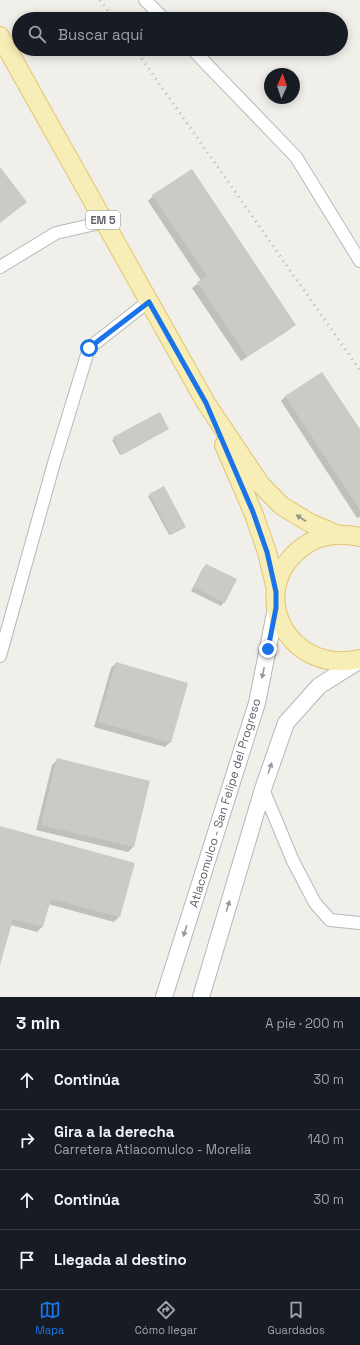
<!DOCTYPE html>
<html lang="es">
<meta charset="utf-8">
<style>
:root{--surface:#171b24;--page:#242831;--text:#f1f3f6;--muted:#9ea1a6;--line:#363941;--accent:#1a73e8}
body{margin:0;font-family:"Space Grotesk",sans-serif;background:var(--page);color:var(--text)}
.compass{position:absolute;left:264px;top:68px;width:36px;height:36px;border-radius:50%;background:var(--surface);box-shadow:0 2px 10px #0003;rotate:3deg}
.stop{position:absolute;width:12px;height:12px;margin:-9px;border:3px solid #1a73e8;border-radius:50%;background:#fff}
.stop.end{background:#1a73e8;border-color:#fff;box-shadow:0 1px 4px #0008}
.list{margin:0;padding:0;list-style:none}
h2{display:flex;justify-content:space-between;align-items:center;height:52px;margin:0;padding:0 16px;font-size:17px}
h2 small{font-size:13px;font-weight:400;color:var(--muted)}
.list li{display:grid;grid-template-columns:26px 1fr auto;gap:12px;align-items:center;box-sizing:border-box;height:60px;padding:0 16px;border-top:1px solid var(--line)}
.list b{display:block;font-size:15px;white-space:nowrap}
.list p{margin:0;font-size:13px;white-space:nowrap;color:var(--muted)}
.list em{font-size:13px;font-style:normal;color:var(--muted)}
.icon{flex:none;width:22px;height:22px;fill:none;stroke:currentColor;stroke-width:2;stroke-linecap:round;stroke-linejoin:round}
.map{position:relative;flex:none;width:360px;height:997px;overflow:hidden}
.search{position:absolute;background:var(--surface);box-shadow:0 2px 10px #0003;left:12px;right:12px;top:12px;height:44px;display:flex;align-items:center;gap:10px;box-sizing:border-box;padding:0 14px;border-radius:22px;color:var(--muted);font-size:15px}
.sheet{height:292px;background:var(--surface)}
nav{display:flex;justify-content:space-around;align-items:center;box-sizing:border-box;height:56px;border-top:1px solid var(--line);background:var(--surface);font-size:11px;color:var(--muted)}
nav a{display:grid;justify-items:center;gap:2px}
nav .on{color:var(--accent)}
.map>svg:first-child{display:block}
</style>
<div class="map">
<svg width="360" height="997" viewBox="0 0 360 997">
<rect width="100%" height="100%" fill="#f0efe9"/>
<path fill="#0003" d="M153,196L294,325L289,330L241,361L192,288L201,281L148,201Z
M286,396L360,431V517L357,518L281,401Z
M159,414L168,429L120,455L112,440Z
M164,487L183,528L169,535L148,496Z
M206,565L224,602L221,606L191,591L203,568Z
M116,663L170,742L165,747L94,727L111,668Z
M57,760L149,781L133,847L128,852L36,830L52,765Z
M0,827L119,917L114,922L48,904L42,927L37,932L11,925L0,963Z"/>
<path fill="#cccac5" d="M0,167L27,202L0,223Z
M192,169L296,325L247,357L197,282L207,276L152,195Z
M322,372L360,429V510L285,396Z
M160,412L169,429L122,455L113,437Z
M164,486L186,527L171,535L149,494Z
M206,564L237,579L225,603L194,587Z
M116,662L188,683L171,743L98,722Z
M57,758L150,781L134,847L41,825Z
M0,826L135,863L120,917L51,899L43,927L13,919L0,965Z"/>
<g fill="none" stroke-linecap="round" stroke-linejoin="round">
<defs>
<path id="street" d="M145,0L164,19
M192,49L296,157L360,261
M0,267L56,233L104,222
M0,656L54,463L89,348L149,301
M263,789L293,861L315,903L330,920L360,923"/>
<path id="secondary" d="M164,997L257,703L276,608
M201,997L263,789L286,723L319,686L360,660"/>
<path id="primary" d="M0,36L206,403L261,485L282,506L310,523L336,534
M224,445L253,512L267,552L276,590
M360,537C338,532 317,535 300,549C245,594 290,676 360,659"/>
</defs>
<use href="#street" stroke="#b6b8bb" stroke-width="14"/>
<use href="#secondary" stroke="#b5b7bb" stroke-width="18"/>
<use href="#primary" stroke="#e3c46f" stroke-width="20"/>
<use href="#street" stroke="#fff" stroke-width="12"/>
<use href="#secondary" stroke="#fff" stroke-width="16"/>
<use href="#primary" stroke="#f7edb7" stroke-width="18"/>
<path stroke="#b6b7b7" stroke-width="3" stroke-dasharray="1 5" stroke-linecap="butt" d="M100,0L114,19
M135,49L360,370"/>
</g>
<defs><path id="oneway-solid" d="M-6-.8H1V-3.2L6.5 0L1 3.2V.8H-6Z"/></defs>
<use fill="#959383" href="#oneway-solid" transform="translate(301 518) rotate(-147)"/>
<g fill="#989a9c">
<use href="#oneway-solid" transform="translate(263 673) rotate(102)"/>
<use href="#oneway-solid" transform="translate(270 768) rotate(-71)"/>
<use href="#oneway-solid" transform="translate(228 906) rotate(-73)"/>
<use href="#oneway-solid" transform="translate(185 931) rotate(108)"/>
</g>
<g fill="none" stroke-linecap="round" stroke-linejoin="round">
<path stroke="#1a73e8" stroke-width="5" d="M89,348L149,302L206,403L253,512L267,552L276,592V608L268,649"/>
</g>
<g text-anchor="middle" stroke-width="3" stroke-linejoin="round" paint-order="stroke">
<rect fill="#fff" stroke="#909295" stroke-width="1" x="86" y="211" width="34" height="18" rx="3"/>
<g font-size="11" font-weight="bold" fill="#606367">
<text x="103" y="224">EM 5</text>
</g>
<g font-size="12" fill="#606367" stroke="#fff">
<text transform="translate(225 803) rotate(-73)" y="4">Atlacomulco - San Felipe del Progreso</text>
</g>
</g>
</svg>
<svg class="compass" viewBox="-18 -18 36 36"><path d="M0-13l5 13h-10z" fill="#e53935"/><path d="M0 13l5-13h-10z" fill="#9ea1a6"/></svg>
<div class="stop" style="left:89px;top:348px"></div>
<div class="stop end" style="left:268px;top:649px"></div>
<div class="search"><svg class="icon" aria-label="search" viewBox="0 0 24 24"><circle cx="10" cy="10" r="6"/><path d="M15 15l6 6"/></svg>Buscar aquí</div>
</div>
<section class="sheet">
<h2>3 min<small>A pie · 200 m</small></h2>
<ul class="list">
<li><svg class="icon" aria-label="ahead" viewBox="0 0 24 24"><path d="M12 20V5M6 11l6-6 6 6"/></svg><div><b>Continúa</b></div><em>30 m</em></li>
<li><svg class="icon" aria-label="right" viewBox="0 0 24 24"><path d="M7 20v-9h11M14 6l5 5-5 5"/></svg><div><b>Gira a la derecha</b><p>Carretera Atlacomulco - Morelia</p></div><em>140 m</em></li>
<li><svg class="icon" aria-label="ahead" viewBox="0 0 24 24"><path d="M12 20V5M6 11l6-6 6 6"/></svg><div><b>Continúa</b></div><em>30 m</em></li>
<li><svg class="icon" aria-label="arrive" viewBox="0 0 24 24"><path d="M6 21V4h12l-3 4 3 4H6"/></svg><div><b>Llegada al destino</b></div></li>
</ul>
</section>
<nav>
<a class="on"><svg class="icon" aria-label="map" viewBox="0 0 24 24"><path d="M3 6l6-2 6 2 6-2v14l-6 2-6-2-6 2zM9 4v14M15 6v14"/></svg>Mapa</a>
<a><svg class="icon" aria-label="directions" viewBox="0 0 24 24"><path d="M12 3l9 9-9 9-9-9zM9 14v-3h6M13 9l2 2-2 2"/></svg>Cómo llegar</a>
<a><svg class="icon" aria-label="saved" viewBox="0 0 24 24"><path d="M7 4h10v16l-5-4-5 4z"/></svg>Guardados</a>
</nav>
